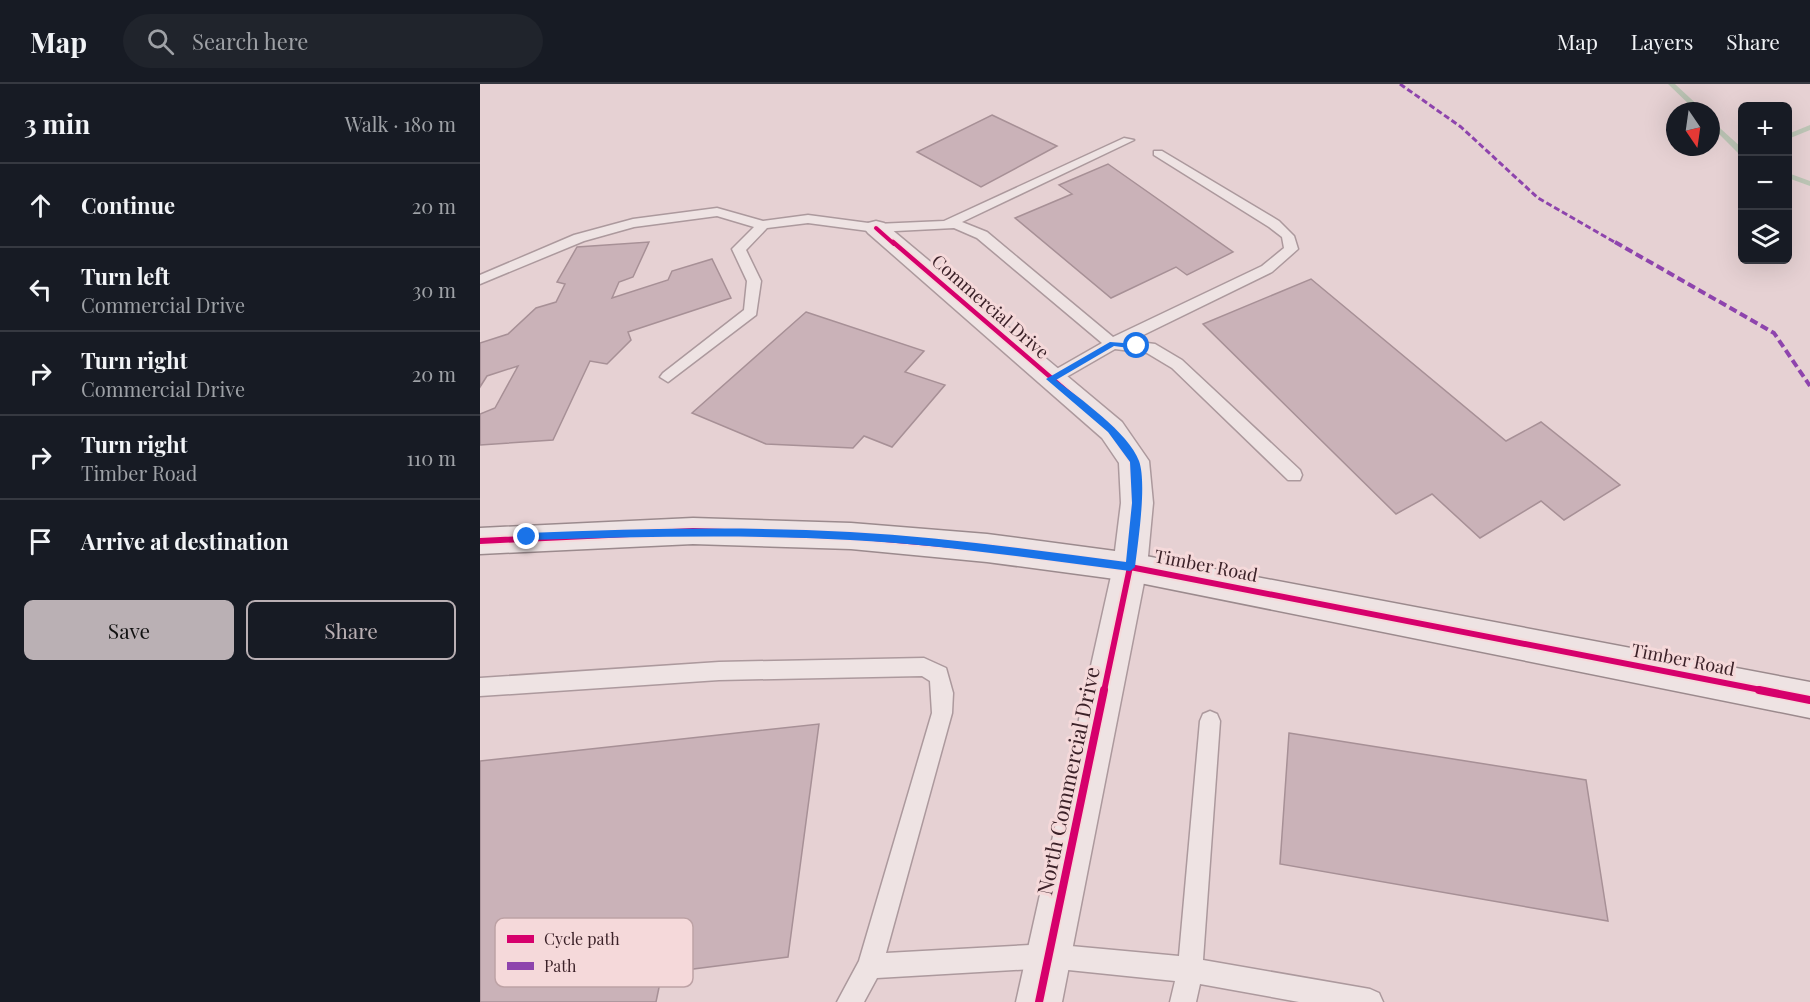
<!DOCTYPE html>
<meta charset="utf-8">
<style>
:root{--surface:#171b24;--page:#20242c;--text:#f1f3f6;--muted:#9ea1a6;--line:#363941;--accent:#bab0b4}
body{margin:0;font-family:"Playfair Display",serif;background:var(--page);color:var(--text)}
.controls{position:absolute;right:18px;top:18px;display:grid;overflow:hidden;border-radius:9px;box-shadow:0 6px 24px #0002}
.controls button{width:54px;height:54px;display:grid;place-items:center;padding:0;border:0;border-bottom:2px solid var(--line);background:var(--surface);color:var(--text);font:30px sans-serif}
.compass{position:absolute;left:1186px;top:18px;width:54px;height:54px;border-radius:50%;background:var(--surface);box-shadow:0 6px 24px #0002;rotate:167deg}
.stop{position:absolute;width:18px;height:18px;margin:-14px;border:4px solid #1a73e8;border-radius:50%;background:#fff}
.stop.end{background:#1a73e8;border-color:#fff;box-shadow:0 2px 6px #0008}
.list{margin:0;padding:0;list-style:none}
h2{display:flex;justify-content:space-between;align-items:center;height:78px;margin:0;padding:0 24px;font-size:26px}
h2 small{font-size:20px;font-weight:400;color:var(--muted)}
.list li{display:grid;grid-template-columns:39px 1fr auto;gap:18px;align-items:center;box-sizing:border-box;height:84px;padding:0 24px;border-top:2px solid var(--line)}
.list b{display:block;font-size:22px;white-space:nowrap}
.list p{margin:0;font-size:20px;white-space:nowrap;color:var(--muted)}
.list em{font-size:20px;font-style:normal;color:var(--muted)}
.actions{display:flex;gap:12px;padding:18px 24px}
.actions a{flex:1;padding:14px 0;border:2px solid var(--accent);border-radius:9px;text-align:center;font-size:21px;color:var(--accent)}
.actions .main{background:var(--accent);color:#111}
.icon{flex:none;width:33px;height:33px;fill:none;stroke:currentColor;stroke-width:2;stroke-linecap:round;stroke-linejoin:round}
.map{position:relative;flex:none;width:1330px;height:918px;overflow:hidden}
header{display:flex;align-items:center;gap:36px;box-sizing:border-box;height:84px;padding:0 30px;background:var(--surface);border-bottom:2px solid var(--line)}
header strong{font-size:28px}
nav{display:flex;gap:33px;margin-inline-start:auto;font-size:21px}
.search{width:420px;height:54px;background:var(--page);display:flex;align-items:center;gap:15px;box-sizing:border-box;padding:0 21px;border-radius:33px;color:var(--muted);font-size:22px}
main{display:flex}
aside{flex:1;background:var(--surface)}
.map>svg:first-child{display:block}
</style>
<header>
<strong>Map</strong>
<div class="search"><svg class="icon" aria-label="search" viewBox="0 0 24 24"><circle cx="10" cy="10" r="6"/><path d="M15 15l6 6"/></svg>Search here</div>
<nav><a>Map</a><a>Layers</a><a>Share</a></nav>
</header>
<main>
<aside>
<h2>3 min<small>Walk · 180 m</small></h2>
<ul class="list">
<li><svg class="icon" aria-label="ahead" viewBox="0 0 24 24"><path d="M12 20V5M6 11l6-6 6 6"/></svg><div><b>Continue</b></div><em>20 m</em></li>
<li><svg class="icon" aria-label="left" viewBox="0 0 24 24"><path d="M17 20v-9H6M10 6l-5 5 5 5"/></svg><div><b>Turn left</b><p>Commercial Drive</p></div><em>30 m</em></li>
<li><svg class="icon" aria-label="right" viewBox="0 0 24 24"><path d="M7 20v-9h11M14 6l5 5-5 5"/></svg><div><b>Turn right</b><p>Commercial Drive</p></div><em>20 m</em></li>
<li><svg class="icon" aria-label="right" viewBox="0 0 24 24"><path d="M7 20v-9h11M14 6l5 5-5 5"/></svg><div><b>Turn right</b><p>Timber Road</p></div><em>110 m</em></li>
<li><svg class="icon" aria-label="arrive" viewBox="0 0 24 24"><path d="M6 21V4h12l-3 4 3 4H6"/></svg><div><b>Arrive at destination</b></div></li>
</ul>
<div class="actions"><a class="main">Save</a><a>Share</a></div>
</aside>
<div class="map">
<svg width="1330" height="918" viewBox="0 0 1330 918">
<rect width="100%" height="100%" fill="#e6d1d3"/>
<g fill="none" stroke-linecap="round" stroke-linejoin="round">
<path fill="#bdc6b6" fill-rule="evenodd" d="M1188,0H1195L1224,27H1216Z
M1231,36L1262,64V70H1259L1231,42Z
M1330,41V46L1308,55V50Z
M1308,89L1330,97V102L1308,94Z"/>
</g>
<path fill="#cab2b8" stroke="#a79096" stroke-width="1.5" d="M512,31L577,62L501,103L437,68Z
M628,80L753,168L707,191L696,183L631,214L535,134L592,110L579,101Z
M169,158L153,193L139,198L132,214L188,196L192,187L232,175L251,214L148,248L151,256L127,280L110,277L73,356L0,361V330L15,324L38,282L7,292L0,303V259L28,250L56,224L76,218L85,200L77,198L97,163Z
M831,195L1026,357L1061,338L1140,401L1084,436L1061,417L1000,454L952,410L916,430L723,240Z
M326,228L444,267L425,288L465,301L412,363L384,352L373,364L286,360L212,329Z
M339,640L308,873L182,889L176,918H0V677Z
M809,649L1106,696L1128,837L800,780Z"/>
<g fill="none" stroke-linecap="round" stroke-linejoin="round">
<defs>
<path id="lane" d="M644,54L654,56L482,138L507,148L633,253L782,182L804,164L802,153L789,143L674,71V67H682L799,137L814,152L818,165L792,188L651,257L675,260L702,276L820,386L822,391L820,396H808L692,284L667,269L635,265L576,299H566L563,295L566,291L622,259L497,154L474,144L396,148L328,139L287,144L266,166L281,197L276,231L188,298L180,293L183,289L264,226L267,197L252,165L274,143L237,132L154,143L104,157L0,200V191L94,151L153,135L237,124L283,137L328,131L396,140L464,137Z
M444,574L466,584L473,609L472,629L406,869L569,860L699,872L720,637L723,630L730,627L737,630L740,637L723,876L890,905L899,909L903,918H819L720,900L716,918H690L695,897L569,884L397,894L384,918H357L379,877L452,629L450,597L442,592L239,596L0,612V594L239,578Z"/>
<path id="street" d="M396,137L404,139L642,338L669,377L673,419L667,483L582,918H536L633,483L641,419L639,379L622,354L388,149L384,144L388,139Z"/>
<path id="secondary" d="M213,434L371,439L507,450L650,469L1330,598V634L650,497L507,478L371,465L213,460L0,470V444Z"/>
</defs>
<use href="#lane" stroke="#ac999d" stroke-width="3"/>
<use href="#street" stroke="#ac999d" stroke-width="3"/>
<use href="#secondary" stroke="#9b8a8d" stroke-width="3"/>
<use href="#lane" fill="#eee3e3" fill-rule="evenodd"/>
<use href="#street" fill="#eee3e3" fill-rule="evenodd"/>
<use href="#secondary" fill="#eee3e3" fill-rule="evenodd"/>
<path stroke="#8e44ad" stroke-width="3" stroke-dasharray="6 3" stroke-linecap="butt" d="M920,0L981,43L1058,114L1138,160"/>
<path stroke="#8e44ad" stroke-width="4" stroke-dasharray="8 4" stroke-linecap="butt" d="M1135,158L1294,249L1330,302"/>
<defs>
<path id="cycleway-far3" d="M396,144L414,160"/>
<path id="cycleway-far2" d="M413,158L632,346L641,359"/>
<path id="cycleway-far1" d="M0,457L213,447L371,452L507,464L650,483L1286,607
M624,607L650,483L657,419L654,377L640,357"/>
<path id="cycleway" d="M1279,606L1330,616
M559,918L624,606"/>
</defs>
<use href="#cycleway-far3" stroke="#f5d9da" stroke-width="6"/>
<use href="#cycleway-far2" stroke="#f5d9da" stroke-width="8"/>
<use href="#cycleway-far1" stroke="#f5d9da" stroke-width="10"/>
<use href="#cycleway" stroke="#f5d9da" stroke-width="11"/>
<use href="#cycleway-far3" stroke="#d6006c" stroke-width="4"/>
<use href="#cycleway-far2" stroke="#d6006c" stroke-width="4.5"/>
<use href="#cycleway-far1" stroke="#d6006c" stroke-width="6"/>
<use href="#cycleway" stroke="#d6006c" stroke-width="8"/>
</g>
<path fill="#1a73e8" d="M630,258L657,260L661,262L657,265L634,262L576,296C599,314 649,349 659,377C667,399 658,458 655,483L650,487C557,475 464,461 370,456C262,450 155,453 47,456L42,453L47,449C155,445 262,442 370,448C462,453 554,466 646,478L652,419L650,378L628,348L566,295Z"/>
<g text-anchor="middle" stroke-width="6" stroke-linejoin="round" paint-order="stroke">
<g font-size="18" fill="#3b2128" stroke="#f5d9da">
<text transform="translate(510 223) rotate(41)" y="6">Commercial Drive</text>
<text transform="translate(726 482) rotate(11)" y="6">Timber Road</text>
<text transform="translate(1203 576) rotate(11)" y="6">Timber Road</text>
</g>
<g font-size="21" fill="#3b2128" stroke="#f5d9da">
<text transform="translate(589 697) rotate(-78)" y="7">North Commercial Drive</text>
</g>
</g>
<rect x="15" y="834" width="198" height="69" rx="9" fill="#f5d9da" stroke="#bda2a5" stroke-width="1.5"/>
<rect x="27" y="851" width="27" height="8" fill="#d6006c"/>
<rect x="27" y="878" width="27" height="8" fill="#8e44ad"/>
<g font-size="16" fill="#3b2128">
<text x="64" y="861">Cycle path</text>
<text x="64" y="888">Path</text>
</g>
</svg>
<div class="controls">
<button>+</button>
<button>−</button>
<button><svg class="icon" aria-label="layers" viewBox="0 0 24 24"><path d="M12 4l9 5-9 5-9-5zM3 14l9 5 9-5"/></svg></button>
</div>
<svg class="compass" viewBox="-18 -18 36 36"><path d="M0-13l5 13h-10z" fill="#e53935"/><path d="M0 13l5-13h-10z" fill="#9ea1a6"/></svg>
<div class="stop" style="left:657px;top:262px"></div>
<div class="stop end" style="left:47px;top:453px"></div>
</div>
</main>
